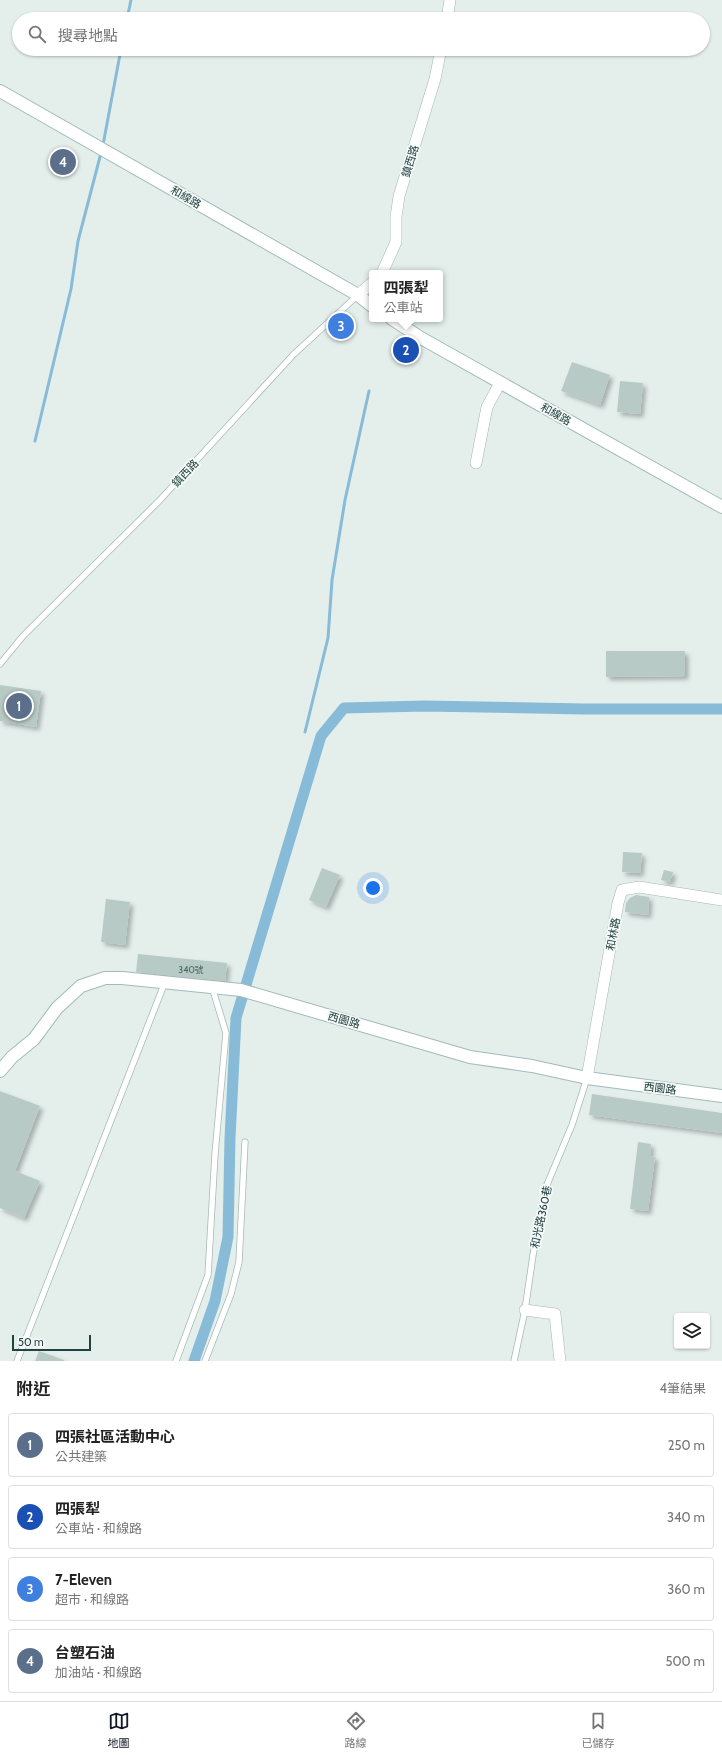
<!DOCTYPE html>
<html lang="zh-TW">
<meta charset="utf-8">
<style>
:root{--surface:#fff;--page:#f6f6f6;--text:#222;--muted:#767676;--line:#e0e0e0;--accent:#111827}
body{margin:0;font-family:Cabin,"Noto Sans TC",sans-serif;background:var(--page);color:var(--text)}
.controls{position:absolute;right:12px;bottom:12px;display:grid;overflow:hidden;border-radius:4px;box-shadow:0 1px 3px #0004}
.controls button{width:36px;height:36px;display:grid;place-items:center;padding:0;border:0;border-bottom:1px solid var(--line);background:var(--surface);color:var(--text);font:20px sans-serif}
.scale{position:absolute;left:12px;bottom:10px;width:79px;box-sizing:border-box;padding-left:4px;border:2px solid #214240;border-top:0;font-size:11px;line-height:14px;white-space:nowrap;color:#214240;-webkit-text-stroke:3px #f5faf9;paint-order:stroke}
.you{position:absolute;left:373px;top:888px;width:14px;height:14px;margin:-10px;border:3px solid #fff;border-radius:50%;background:#1a73e8;box-shadow:0 0 0 6px #1a73e833}
.badge{display:grid;place-items:center;width:26px;height:26px;border-radius:50%;background:var(--accent);color:#fff;font-size:13px;font-weight:700}
.pin{position:absolute;translate:-50% -50%;border:2px solid #fff;box-shadow:0 1px 4px #0006}
.popup{position:absolute;left:369px;top:270px;width:74px;height:52px;box-sizing:border-box;display:grid;place-content:center;border-radius:4px;background:var(--surface);filter:drop-shadow(0 1px 3px #0005);font-size:13px;white-space:nowrap;color:var(--muted)}
.popup b{font-size:15px;color:var(--text)}
.popup::after{content:'';position:absolute;left:50%;top:100%;margin-left:-8px;border:8px solid transparent;border-top-color:var(--surface)}
.list{margin:0;padding:0;list-style:none}
h2{display:flex;justify-content:space-between;align-items:center;height:52px;margin:0;padding:0 16px;font-size:17px}
h2 small{font-size:13px;font-weight:400;color:var(--muted)}
.list li{display:grid;grid-template-columns:26px 1fr auto;gap:12px;align-items:center;box-sizing:border-box;height:64px;margin:0 8px 8px;padding:0 8px;border:1px solid var(--line);border-radius:4px}
.list b{display:block;font-size:15px;white-space:nowrap}
.list p{margin:0;font-size:13px;white-space:nowrap;color:var(--muted)}
.list em{font-size:13px;font-style:normal;color:var(--muted)}
.icon{flex:none;width:22px;height:22px;fill:none;stroke:currentColor;stroke-width:2;stroke-linecap:round;stroke-linejoin:round}
.map{position:relative;flex:none;width:722px;height:1361px;overflow:hidden}
.search{position:absolute;background:var(--surface);box-shadow:0 1px 3px #0004;left:12px;right:12px;top:12px;height:44px;display:flex;align-items:center;gap:10px;box-sizing:border-box;padding:0 14px;border-radius:22px;color:var(--muted);font-size:15px}
.sheet{height:340px;background:var(--surface)}
nav{display:flex;justify-content:space-around;align-items:center;box-sizing:border-box;height:56px;border-top:1px solid var(--line);background:var(--surface);font-size:11px;color:var(--muted)}
nav a{display:grid;justify-items:center;gap:2px}
nav .on{color:var(--accent)}
.map>svg:first-child{display:block}
</style>
<div class="map">
<svg width="722" height="1361" viewBox="0 0 722 1361">
<defs>
<filter id="shadow"><feDropShadow dx="3.5" dy="3.5" stdDeviation="2" flood-color="#0004"/></filter>
</defs>
<rect width="100%" height="100%" fill="#e4efec"/>
<g fill="none" stroke-linecap="round" stroke-linejoin="round">
<path stroke="#87bbd8" stroke-width="3" d="M127,19L131,0
M103,145L121,49
M35,441L71,289L78,241L101,153
M305,732L328,638L332,580L345,500L369,391"/>
<path stroke="#87bbd8" stroke-width="11" d="M194,1361L215,1301L228,1237L230,1138L236,1018L321,736L344,708L424,706L584,709H722"/>
</g>
<path fill="#b8cac6" filter="url(#shadow)" d="M572,362L610,375L600,405L561,391Z
M620,381L643,383L640,414L617,412Z
M606,651H685V676L606,677Z
M0,685L41,691L36,727L0,721Z
M623,852L642,853L640,873L622,872Z
M322,868L340,875L326,907L309,900Z
M664,870L673,872L670,882L661,880Z
M636,895L649,897L648,915L625,912L626,903L630,898Z
M106,899L130,902L125,945L101,942Z
M138,954L227,963L225,981L136,972Z
M0,1091L40,1106L15,1171L40,1181L24,1218L0,1208Z
M592,1094L722,1113V1133L589,1115Z
M638,1142L651,1144L650,1156L655,1157L648,1211L630,1209Z
M39,1351L64,1360V1361H35Z"/>
<g fill="none" stroke-linecap="round" stroke-linejoin="round">
<defs>
<path id="lane" d="M0,664L23,636L159,501L293,355L358,295
M17,1361L165,982
M176,1361L208,1275L215,1154L226,1033L212,987
M205,1361L231,1294L239,1262L245,1142
M514,1361L525,1310L533,1255L546,1187L572,1125L587,1078"/>
<path id="street" d="M447,19L450,0
M382,273L396,242V217L399,196L435,79L441,49
M358,295L372,283
M476,463L487,407L500,383
M587,1078L618,903L622,890L639,887L722,900
M525,1310L555,1314L560,1361"/>
<path id="secondary" d="M0,91L358,295L372,306
M392,319L421,338L722,507
M0,1071L12,1057L34,1039L57,1008L81,986L105,978H122L241,990L470,1057L532,1066L587,1078L722,1096"/>
</defs>
<use href="#lane" stroke="#a6b8b5" stroke-width="7"/>
<use href="#street" stroke="#a6b8b5" stroke-width="12"/>
<use href="#secondary" stroke="#a1bbb8" stroke-width="14"/>
<use href="#lane" stroke="#fff" stroke-width="5.5"/>
<use href="#street" stroke="#fff" stroke-width="11"/>
<use href="#secondary" stroke="#fff" stroke-width="12"/>
</g>
<g text-anchor="middle" stroke-width="3.5" stroke-linejoin="round" paint-order="stroke">
<g font-size="9" fill="#476462">
<text x="191" y="973">340號</text>
</g>
<g font-size="11" fill="#214240" stroke="#f5faf9">
<text transform="translate(410 161) rotate(-73)" y="4">鎮西路</text>
<text transform="translate(186 197) rotate(30)" y="4">和線路</text>
<text transform="translate(556 414) rotate(29)" y="4">和線路</text>
<text transform="translate(185 473) rotate(-47)" y="4">鎮西路</text>
<text transform="translate(613 934) rotate(-80)" y="4">和林路</text>
<text transform="translate(344 1020) rotate(16)" y="4">西園路</text>
<text transform="translate(660 1088) rotate(7)" y="4">西園路</text>
<text transform="translate(541 1217) rotate(-78)" y="4">和光路360巷</text>
</g>
</g>
</svg>
<div class="controls">
<button><svg class="icon" aria-label="layers" viewBox="0 0 24 24"><path d="M12 4l9 5-9 5-9-5zM3 14l9 5 9-5"/></svg></button>
</div>
<div class="scale">50 m</div>
<div class="you"></div>
<div class="pin badge" style="left:19px;top:706px;background:#5c6f8a">1</div>
<div class="pin badge" style="left:406px;top:350px;background:#1a4fb4">2</div>
<div class="popup"><b>四張犁</b>公車站</div>
<div class="pin badge" style="left:341px;top:326px;background:#3f7fe0">3</div>
<div class="pin badge" style="left:63px;top:162px;background:#5c6f8a">4</div>
<div class="search"><svg class="icon" aria-label="search" viewBox="0 0 24 24"><circle cx="10" cy="10" r="6"/><path d="M15 15l6 6"/></svg>搜尋地點</div>
</div>
<section class="sheet">
<h2>附近<small>4筆結果</small></h2>
<ul class="list">
<li><span class="badge" style="background:#5c6f8a">1</span><div><b>四張社區活動中心</b><p>公共建築</p></div><em>250 m</em></li>
<li><span class="badge" style="background:#1a4fb4">2</span><div><b>四張犁</b><p>公車站 · 和線路</p></div><em>340 m</em></li>
<li><span class="badge" style="background:#3f7fe0">3</span><div><b>7-Eleven</b><p>超市 · 和線路</p></div><em>360 m</em></li>
<li><span class="badge" style="background:#5c6f8a">4</span><div><b>台塑石油</b><p>加油站 · 和線路</p></div><em>500 m</em></li>
</ul>
</section>
<nav>
<a class="on"><svg class="icon" aria-label="map" viewBox="0 0 24 24"><path d="M3 6l6-2 6 2 6-2v14l-6 2-6-2-6 2zM9 4v14M15 6v14"/></svg>地圖</a>
<a><svg class="icon" aria-label="directions" viewBox="0 0 24 24"><path d="M12 3l9 9-9 9-9-9zM9 14v-3h6M13 9l2 2-2 2"/></svg>路線</a>
<a><svg class="icon" aria-label="saved" viewBox="0 0 24 24"><path d="M7 4h10v16l-5-4-5 4z"/></svg>已儲存</a>
</nav>
